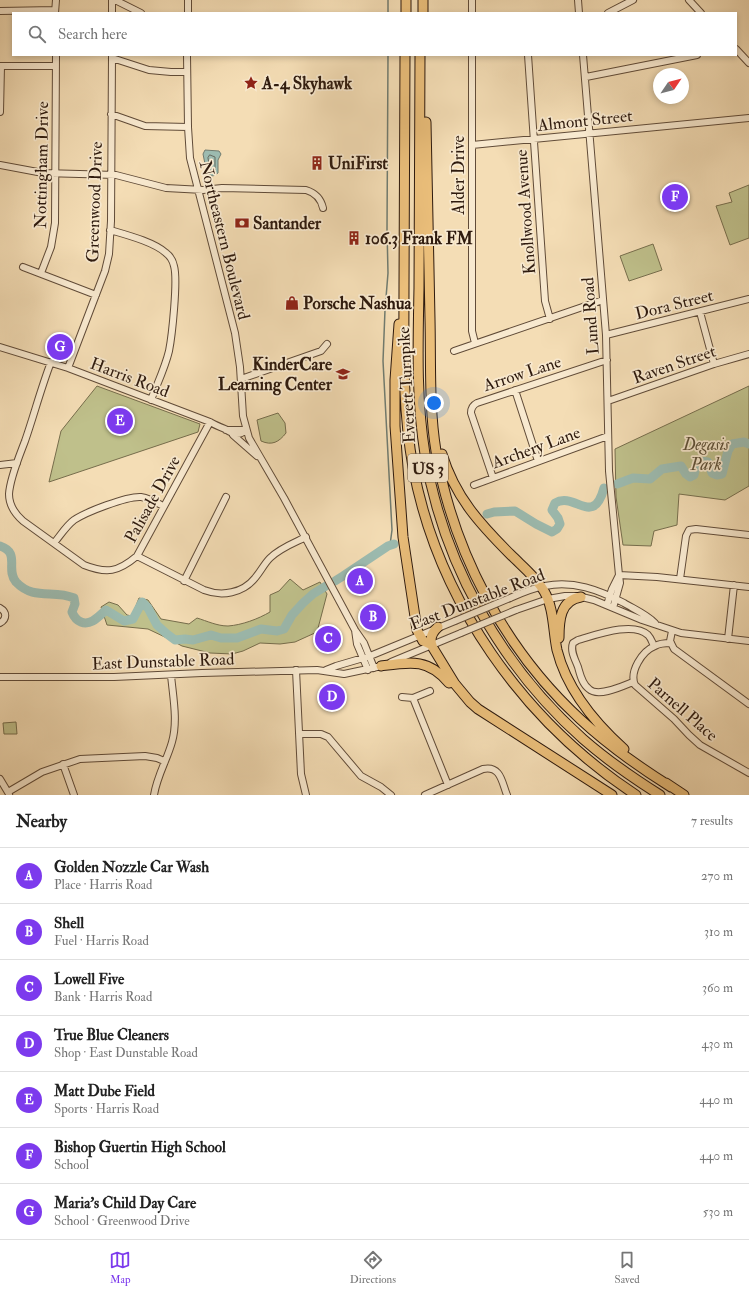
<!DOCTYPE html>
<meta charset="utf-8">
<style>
:root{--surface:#fff;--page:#f2f2f2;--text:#222;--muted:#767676;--line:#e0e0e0;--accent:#7c3aed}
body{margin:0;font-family:"IM FELL Double Pica",serif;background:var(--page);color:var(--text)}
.compass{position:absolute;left:653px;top:68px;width:36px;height:36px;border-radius:50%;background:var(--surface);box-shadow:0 2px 6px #0003;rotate:55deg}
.you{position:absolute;left:434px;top:403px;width:14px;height:14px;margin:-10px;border:3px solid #fff;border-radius:50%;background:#1a73e8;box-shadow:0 0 0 6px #1a73e833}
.badge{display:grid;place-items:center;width:26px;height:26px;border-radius:50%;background:var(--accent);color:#fff;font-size:13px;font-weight:700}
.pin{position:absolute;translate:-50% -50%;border:2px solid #fff;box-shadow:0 1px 4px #0006}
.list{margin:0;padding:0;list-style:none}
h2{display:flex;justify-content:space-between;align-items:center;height:52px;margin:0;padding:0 16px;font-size:17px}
h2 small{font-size:13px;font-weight:400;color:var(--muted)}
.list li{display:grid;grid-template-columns:26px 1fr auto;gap:12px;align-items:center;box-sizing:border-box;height:56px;padding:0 16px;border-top:1px solid var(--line)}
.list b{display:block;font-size:15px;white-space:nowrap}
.list p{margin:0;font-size:13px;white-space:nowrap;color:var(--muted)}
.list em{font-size:13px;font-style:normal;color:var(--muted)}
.icon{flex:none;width:22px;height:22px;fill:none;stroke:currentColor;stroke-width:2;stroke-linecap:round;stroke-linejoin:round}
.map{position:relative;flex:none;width:749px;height:795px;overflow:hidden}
.search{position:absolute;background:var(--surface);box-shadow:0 2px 6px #0003;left:12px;right:12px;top:12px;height:44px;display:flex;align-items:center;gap:10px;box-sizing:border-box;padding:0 14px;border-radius:0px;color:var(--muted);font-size:15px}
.sheet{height:444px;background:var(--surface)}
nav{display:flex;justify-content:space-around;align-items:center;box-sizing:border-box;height:56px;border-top:1px solid var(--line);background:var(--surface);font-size:11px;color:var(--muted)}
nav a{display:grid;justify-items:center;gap:2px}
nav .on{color:var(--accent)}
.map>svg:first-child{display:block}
</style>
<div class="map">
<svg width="749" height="795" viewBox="0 0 749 795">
<rect width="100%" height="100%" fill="#f4ddb5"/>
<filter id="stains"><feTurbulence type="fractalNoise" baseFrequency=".005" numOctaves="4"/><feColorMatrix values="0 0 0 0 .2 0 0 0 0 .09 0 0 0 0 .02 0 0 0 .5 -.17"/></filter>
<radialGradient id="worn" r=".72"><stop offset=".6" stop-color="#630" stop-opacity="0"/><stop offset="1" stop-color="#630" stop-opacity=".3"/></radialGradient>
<path fill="#bfc08b" stroke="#766d4c" d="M749,185V238L730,245L716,206L732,202L729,193Z
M653,244L662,270L629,281L620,256Z
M97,386L200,424L198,432L49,482L61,431Z
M749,386V486L725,500L679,494L677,525L654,531L651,546L623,545L616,497L615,449Z
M278,413L285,423L286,433C279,442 272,446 261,441L257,420Z
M290,579L303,590L320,582L327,594L317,632L295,642L280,644L260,643L243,651L232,654L210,653L182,646L169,639L148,629L107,625L101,607L109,602L118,605L127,615L132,616L139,598L148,600L161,619L189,624L197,618C207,621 217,626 228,626C242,625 258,619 270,612V595L279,591Z
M16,722L17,734H4L3,723Z"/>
<path fill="#9cbbb0" stroke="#707b6f" d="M205,150L219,151L221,154L218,160V173L213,176L207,174L203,154Z"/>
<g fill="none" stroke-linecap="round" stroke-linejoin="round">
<path stroke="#656a5f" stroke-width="1" d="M210,155L215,157V170L212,172L210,170L208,158Z"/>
<path stroke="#707b6f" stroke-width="1.5" d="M388,0V13
M388,55L387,229L388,273L385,310L383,361L392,530L390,545"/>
<path stroke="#9cbbb0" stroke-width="9" d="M617,484L633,478L650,479L662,469L681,466L686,474L690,477L694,475L697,462L700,461L708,462L712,473L717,475L722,474L728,451L732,444L744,442L749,444
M487,514L494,512L515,511L536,524L552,532L557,529L560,524L558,518L552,510L555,503C575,491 593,528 604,488
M0,546C21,553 5,569 16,582C34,601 53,589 74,598L75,604L72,612C74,617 76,620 81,622C91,626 99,616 106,610L124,621L133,619L142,602L148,608L157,625L167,634L175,640L185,639L193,640L211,635L221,638H237L261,629L277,631L284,629L292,615L303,603L313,594L326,586
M335,581L343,576L388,546L394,544"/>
<defs>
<path id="minor" d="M115,0L141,13
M578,0L579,13
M689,0L701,13
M0,11L55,10
M55,13L56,0
M112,13V0
M188,13V0
M472,13V0
M608,13L633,0
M736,49L749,63
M187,55L188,127L190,158L235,333L240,367L243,416L249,438L284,498L355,630L364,643L374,668
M472,55V331L475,343
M528,55L545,301L550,319
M583,55L606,335L609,471L619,575L620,583L613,608
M112,58L149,70L171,72H187
M0,66H56
M586,77L697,55
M0,112L1,66
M111,114L145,126L188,127
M472,145L749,118
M0,165L43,173L116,175L166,188L203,190L222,188L306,190C316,193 321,199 323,208
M110,230C127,235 154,242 166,253C170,256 173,261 174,266C178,280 172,336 169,351C165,368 157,384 151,400
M23,267L96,295
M41,273L51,247L55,223L56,55
M700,312L714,364
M606,335L749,299
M0,347L68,368L210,422C215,425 220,427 225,429C233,434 238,437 246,430
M454,351L603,300
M51,362C41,388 34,415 25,441C19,457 10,478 9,494C9,505 15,514 23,521L84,565C107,574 118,572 137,556L210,422
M68,368L105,271L109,254L111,221L112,55
M241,379L321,351L327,344
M515,390L538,461
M608,401L714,364L749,354
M226,430H246
M233,435L257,456
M0,465L17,463
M493,478L471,413C471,408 473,405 477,403L607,360
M474,485L608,436
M54,543C60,536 66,526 74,520C86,512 127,496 141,497C149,498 156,502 163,506
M137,556L204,590C222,597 243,593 255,578C261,571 264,564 270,558C280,548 294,543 306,537
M619,575L657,577L749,587
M680,579L686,536L689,530L696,529L749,535
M184,581L226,497
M510,598C521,593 533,588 545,586C573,580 599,590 624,603C634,609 646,614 655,623
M607,605L612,589L619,575
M0,608C7,612 7,619 0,623
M516,610L548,599L565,596H578L594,600L642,620L681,633L749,641
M355,630L357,644L368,670
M672,631L670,641L674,649L749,704
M728,639L734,585
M671,643C665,643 660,643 655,646C642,651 629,672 635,685L674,719L689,735L700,745L749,773
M391,662L461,633
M296,670L301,774L306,795
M326,670L336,666L370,656L455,621
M0,677H114L202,673L317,670L344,674L377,667
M633,682C623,686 598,698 589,689C582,684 580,674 578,667C575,659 570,651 573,643L578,640C596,635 633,621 648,635C651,638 652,642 654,646
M402,697L413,698L430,691
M413,698L448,785
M299,734H321L328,737L361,776L381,787L391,795
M63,764L74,795
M0,779L9,794
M8,792L42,772L80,759L145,756L157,758L164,761
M154,795C157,776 167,760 172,742C178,721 173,697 171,675
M425,795L483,769C501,765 502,783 507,795"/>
<path id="highway" d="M423,0V13
M406,13V0
M405,55C405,132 405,209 404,286C404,346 402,407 413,467C438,601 523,721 636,795
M420,55C420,133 419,210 419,288C418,343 416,399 425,454C443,563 500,665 583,739C607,760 633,778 660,795
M426,122C427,188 429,253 430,319C431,363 429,408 436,451C453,552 505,650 580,719C608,745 639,767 671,787
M399,324L395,380V426L403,537L417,630L423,641L432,645
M442,454C455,497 480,524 511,555C522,566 536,577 544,591C554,608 553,631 557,650C567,690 594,722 624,749
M438,627C431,633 429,640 433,648L455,684L470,702L478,709L612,795
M559,638C559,621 560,600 581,597
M381,666C410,662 428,658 449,683
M666,783L684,795"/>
</defs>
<use href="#minor" stroke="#604b38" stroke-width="8"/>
<use href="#highway" stroke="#2e1a0e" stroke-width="11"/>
<use href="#minor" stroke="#f8e9cf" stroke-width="6"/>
<use href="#highway" stroke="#eabe7a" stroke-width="9"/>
<defs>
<path id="minor-bridge" d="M455,621L510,598
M461,633L516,610"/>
</defs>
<use href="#minor-bridge" stroke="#604b38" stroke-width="8" stroke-linecap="butt"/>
<use href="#minor-bridge" stroke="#f8e9cf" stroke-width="6"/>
</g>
<defs>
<symbol id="sight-bare" viewBox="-9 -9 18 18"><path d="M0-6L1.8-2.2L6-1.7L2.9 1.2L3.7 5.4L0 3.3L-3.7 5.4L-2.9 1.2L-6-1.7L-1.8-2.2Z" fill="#8f2418" stroke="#f8e9cf" stroke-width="2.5" paint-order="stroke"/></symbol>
<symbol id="building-bare" viewBox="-9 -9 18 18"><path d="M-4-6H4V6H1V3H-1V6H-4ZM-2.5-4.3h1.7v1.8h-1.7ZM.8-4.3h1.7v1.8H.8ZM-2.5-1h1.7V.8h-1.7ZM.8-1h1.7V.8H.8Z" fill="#8f2418" stroke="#f8e9cf" stroke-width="2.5" paint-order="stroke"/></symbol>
<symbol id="bank-bare" viewBox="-9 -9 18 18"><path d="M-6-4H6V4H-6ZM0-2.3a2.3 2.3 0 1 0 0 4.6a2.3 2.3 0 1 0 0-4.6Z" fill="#8f2418" stroke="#f8e9cf" stroke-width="2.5" paint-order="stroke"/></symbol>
<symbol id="shop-bare" viewBox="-9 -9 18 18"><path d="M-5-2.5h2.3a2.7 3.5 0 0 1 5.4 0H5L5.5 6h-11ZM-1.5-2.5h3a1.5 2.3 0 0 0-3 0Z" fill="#8f2418" stroke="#f8e9cf" stroke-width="2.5" paint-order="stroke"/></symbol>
<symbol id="school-bare" viewBox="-9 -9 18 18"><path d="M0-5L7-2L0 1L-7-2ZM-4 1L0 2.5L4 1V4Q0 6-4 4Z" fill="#8f2418" stroke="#f8e9cf" stroke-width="2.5" paint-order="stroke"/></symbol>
</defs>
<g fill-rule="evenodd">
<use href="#sight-bare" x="241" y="73" width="20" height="20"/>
<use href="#building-bare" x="307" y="153" width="20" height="20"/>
<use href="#bank-bare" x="232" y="213" width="20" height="20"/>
<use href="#building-bare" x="344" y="228" width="20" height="20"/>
<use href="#shop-bare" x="282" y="293" width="20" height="20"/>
<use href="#school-bare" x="333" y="364" width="20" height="20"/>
</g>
<g text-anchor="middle" stroke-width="3.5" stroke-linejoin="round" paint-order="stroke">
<rect fill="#f8e9cf" stroke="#6b5848" stroke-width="1" x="408" y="454" width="40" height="28" rx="3"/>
<g font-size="16" font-weight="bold" fill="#2e1a0e">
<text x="428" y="474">US 3</text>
</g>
<g font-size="17" font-weight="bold" fill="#2e1a0e" stroke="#f8e9cf" text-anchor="start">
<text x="262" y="89">A-4 Skyhawk</text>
<text x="328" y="169">UniFirst</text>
<text x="253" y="229">Santander</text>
<text x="365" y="244">106.3 Frank FM</text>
<text x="303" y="309">Porsche Nashua</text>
<text x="332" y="370" text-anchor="end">KinderCare<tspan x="332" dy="20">Learning Center</tspan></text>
</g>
<g font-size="17" fill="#2e1a0e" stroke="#f8e9cf">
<text transform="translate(585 120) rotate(-6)" y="6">Almont Street</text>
<text transform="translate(41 165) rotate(-89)" y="6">Nottingham Drive</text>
<text transform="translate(458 175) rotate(-90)" y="6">Alder Drive</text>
<text transform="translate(94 202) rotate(-88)" y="6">Greenwood Drive</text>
<text transform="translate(525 212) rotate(-94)" y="6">Knollwood Avenue</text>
<text transform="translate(225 240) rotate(76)" y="6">Northeastern Boulevard</text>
<text transform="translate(674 304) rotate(-14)" y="6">Dora Street</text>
<text transform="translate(590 316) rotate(-94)" y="6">Lund Road</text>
<text transform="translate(674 364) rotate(-19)" y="6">Raven Street</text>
<text transform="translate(522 373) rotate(-18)" y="6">Arrow Lane</text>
<text transform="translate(130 377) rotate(21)" y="6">Harris Road</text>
<text transform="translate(406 385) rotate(-93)" y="6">Everett Turnpike</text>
<text transform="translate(536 447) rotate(-20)" y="6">Archery Lane</text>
<text transform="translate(152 499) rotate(-61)" y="6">Palisade Drive</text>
<text transform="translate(477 599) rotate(-21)" y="6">East Dunstable Road</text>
<text transform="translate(163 661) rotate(-2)" y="6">East Dunstable Road</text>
<text transform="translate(683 709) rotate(41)" y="6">Parnell Place</text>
</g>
<g font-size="17" font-style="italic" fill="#5a4c34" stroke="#f8e9cf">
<text x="706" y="450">Degasis<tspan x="706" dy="20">Park</tspan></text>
</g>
</g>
<rect width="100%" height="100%" filter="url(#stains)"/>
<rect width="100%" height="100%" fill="url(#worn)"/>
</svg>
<svg class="compass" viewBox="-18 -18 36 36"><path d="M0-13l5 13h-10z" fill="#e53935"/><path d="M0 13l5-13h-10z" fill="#767676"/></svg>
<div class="you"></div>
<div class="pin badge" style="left:360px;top:581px">A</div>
<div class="pin badge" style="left:373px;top:617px">B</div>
<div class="pin badge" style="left:328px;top:639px">C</div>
<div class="pin badge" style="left:332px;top:697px">D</div>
<div class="pin badge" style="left:120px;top:421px">E</div>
<div class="pin badge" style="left:675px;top:197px">F</div>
<div class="pin badge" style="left:60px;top:347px">G</div>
<div class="search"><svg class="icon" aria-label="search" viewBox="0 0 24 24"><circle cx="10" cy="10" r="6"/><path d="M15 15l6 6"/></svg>Search here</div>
</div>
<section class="sheet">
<h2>Nearby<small>7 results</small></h2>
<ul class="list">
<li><span class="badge">A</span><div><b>Golden Nozzle Car Wash</b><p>Place · Harris Road</p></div><em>270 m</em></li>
<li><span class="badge">B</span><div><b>Shell</b><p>Fuel · Harris Road</p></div><em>310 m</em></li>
<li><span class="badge">C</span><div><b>Lowell Five</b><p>Bank · Harris Road</p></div><em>360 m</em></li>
<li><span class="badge">D</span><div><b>True Blue Cleaners</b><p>Shop · East Dunstable Road</p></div><em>430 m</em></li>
<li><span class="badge">E</span><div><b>Matt Dube Field</b><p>Sports · Harris Road</p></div><em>440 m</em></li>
<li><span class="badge">F</span><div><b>Bishop Guertin High School</b><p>School</p></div><em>440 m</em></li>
<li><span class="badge">G</span><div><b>Maria's Child Day Care</b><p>School · Greenwood Drive</p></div><em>530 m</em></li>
</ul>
</section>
<nav>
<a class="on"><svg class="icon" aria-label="map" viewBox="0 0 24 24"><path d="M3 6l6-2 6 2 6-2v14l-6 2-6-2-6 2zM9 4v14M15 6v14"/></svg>Map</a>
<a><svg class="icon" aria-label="directions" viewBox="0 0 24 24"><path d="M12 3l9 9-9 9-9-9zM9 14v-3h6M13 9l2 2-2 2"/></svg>Directions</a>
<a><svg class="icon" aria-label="saved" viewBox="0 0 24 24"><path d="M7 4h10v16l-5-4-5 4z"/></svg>Saved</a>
</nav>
